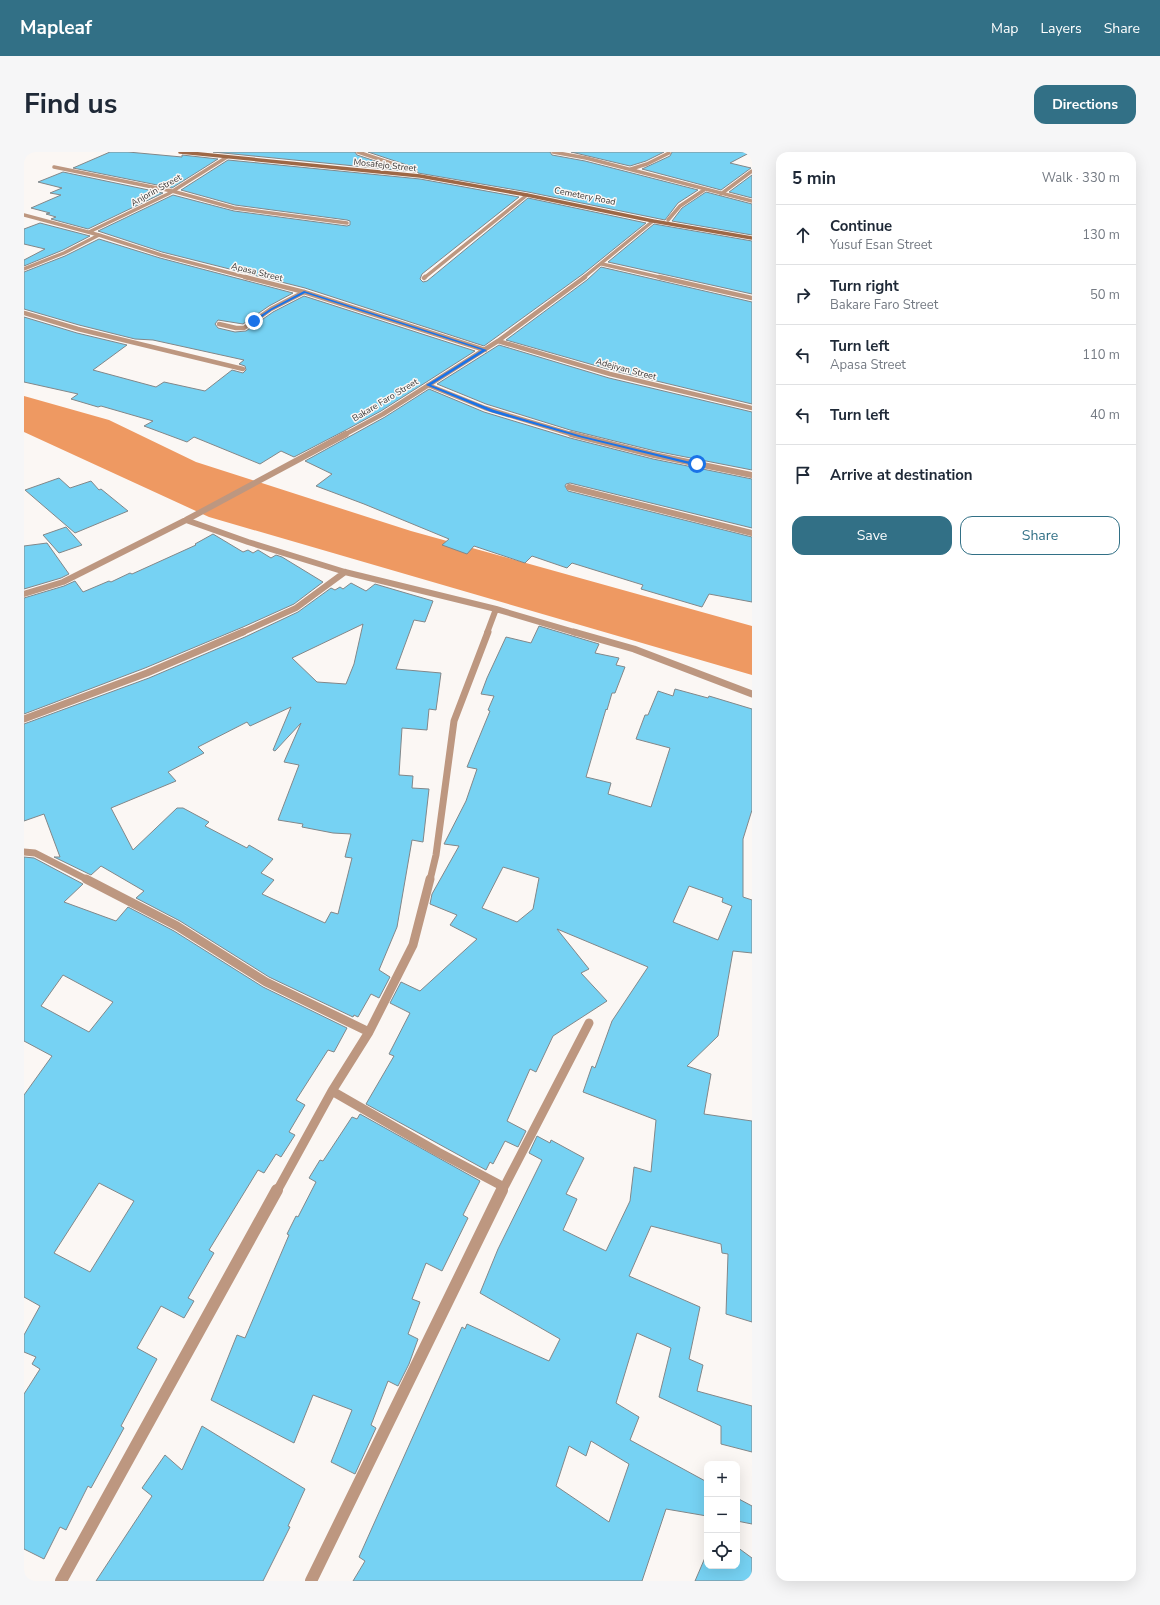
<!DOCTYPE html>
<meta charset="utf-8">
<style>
:root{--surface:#fff;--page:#f6f6f7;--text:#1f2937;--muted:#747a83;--line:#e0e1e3;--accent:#327086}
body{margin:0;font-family:"Nunito Sans",sans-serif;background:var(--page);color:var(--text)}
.controls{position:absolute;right:12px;bottom:12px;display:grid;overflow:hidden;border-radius:8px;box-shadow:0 4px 16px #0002}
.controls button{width:36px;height:36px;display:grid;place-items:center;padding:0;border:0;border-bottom:1px solid var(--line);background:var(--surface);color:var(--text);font:20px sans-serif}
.stop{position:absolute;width:12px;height:12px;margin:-9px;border:3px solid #1a73e8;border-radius:50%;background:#fff}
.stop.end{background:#1a73e8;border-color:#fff;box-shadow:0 1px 4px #0008}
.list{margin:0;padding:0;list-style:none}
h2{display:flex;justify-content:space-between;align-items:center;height:52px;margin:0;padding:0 16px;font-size:17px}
h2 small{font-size:13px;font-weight:400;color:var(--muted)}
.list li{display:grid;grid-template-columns:26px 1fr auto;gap:12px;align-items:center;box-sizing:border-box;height:60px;padding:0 16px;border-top:1px solid var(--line)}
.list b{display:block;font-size:15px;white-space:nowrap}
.list p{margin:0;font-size:13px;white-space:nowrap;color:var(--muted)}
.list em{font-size:13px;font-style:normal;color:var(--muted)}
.actions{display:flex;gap:8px;padding:12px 16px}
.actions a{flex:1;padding:9px 0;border:1px solid var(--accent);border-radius:12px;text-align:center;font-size:14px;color:var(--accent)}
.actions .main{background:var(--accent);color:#fff}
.icon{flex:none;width:22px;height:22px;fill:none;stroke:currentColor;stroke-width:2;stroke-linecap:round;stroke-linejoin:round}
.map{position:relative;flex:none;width:728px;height:1429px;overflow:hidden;border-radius:12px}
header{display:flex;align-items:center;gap:24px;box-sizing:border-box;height:56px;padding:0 20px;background:var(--accent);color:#fff}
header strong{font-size:19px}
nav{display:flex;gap:22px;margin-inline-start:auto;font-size:14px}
.intro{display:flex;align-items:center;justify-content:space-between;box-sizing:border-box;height:96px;padding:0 24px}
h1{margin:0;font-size:28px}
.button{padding:10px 18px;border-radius:12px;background:var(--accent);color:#fff;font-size:14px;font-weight:700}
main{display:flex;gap:24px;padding:0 24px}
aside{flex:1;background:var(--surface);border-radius:12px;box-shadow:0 4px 16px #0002}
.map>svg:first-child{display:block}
</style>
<header>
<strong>Mapleaf</strong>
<nav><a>Map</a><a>Layers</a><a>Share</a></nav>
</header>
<div class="intro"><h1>Find us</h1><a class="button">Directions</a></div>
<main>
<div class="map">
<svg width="728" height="1429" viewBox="0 0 728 1429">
<rect width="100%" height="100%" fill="#fbf7f4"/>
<path fill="#ee9962" d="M0,244L85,268L172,310L387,379L728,474V523L185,365L0,280Z"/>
<path fill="#76d2f3" stroke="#828789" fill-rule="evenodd" d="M86,0H104L158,5V3L194,7L148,36L49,16Z
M189,0H331L333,3L382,19Z
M344,0H526L528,3L561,9L674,38L654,51L641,68L504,40L394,21L392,16Z
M547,0H640L622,9L606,14Z
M648,0H727L706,11L727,16L697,38L618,17L646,4Z
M204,8L396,27L495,45L398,122L396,127L399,130L403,129L504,46L622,71L559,122L460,194L281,136L138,100L74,79L149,43L210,59L323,74L326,73V69L323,68L211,53L157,38Z
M39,20L139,41L64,77L27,67L32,65L22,62L26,61L7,56L37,43L26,41L38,36L14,30Z
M728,23V46L705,40Z
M682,40L728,52V83L648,69L658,56Z
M16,71L66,84L39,98L0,114V108L21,97L0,92V77Z
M630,72L728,89V142L584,110Z
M75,87L136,106L269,141L245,154L219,172L194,168L191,172L194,176L211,180L222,179L249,160L280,144L451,199L357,259L322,278L270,305L257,299L236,312L170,285L163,290L120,274L129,269L77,254L74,255L47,247L54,242L0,230V165L53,181L103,193L69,218L132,235L140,230L181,239L208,218L219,221L222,218L221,214L215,212L220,208L129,188L111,187L55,173L0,157V120L41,104Z
M577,115L728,150V252L587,218L482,188L563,128Z
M475,193L585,226L728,260V318L631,299L546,278L462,252L413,232Z
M405,237L460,260L546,286L629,307L728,327V376L546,331L542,332L541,334L544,339L728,385V450L685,442L678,455L617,437L619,433L548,411L543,416L508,404L501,411L450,394L443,402L418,393L425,387L340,352L292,334L308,322L281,309L361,265Z
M35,326L46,336L67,329L75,338L77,337L104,359L51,381L1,338Z
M42,375L58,393L35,401L19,383Z
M189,382L219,400L224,398L229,401L234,398L247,406L252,403L258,405L299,430L270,452L219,475L121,516L0,562V446L40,434L51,429L59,440L85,429L87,430L106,421L108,422L172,393L171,392Z
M23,391L45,422L37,426L0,437V394Z
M327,431L342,439L351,432L409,449L401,470L390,468L372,517L417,521L412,558L405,557L403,578L378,576L375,623L389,624L388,636L405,637L399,690L388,688L373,775L355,818L366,825L355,846L347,842L334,865L330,863L329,865L245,825L156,769L112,746L120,739L77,714L67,723L30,705H36L20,662L0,669V572L125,526L221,485L274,460L307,436L311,438L316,435L319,437ZM339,472L330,512L322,532L293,530L268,506ZM267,555L249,598L251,599L277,571L260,610L275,613L254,668L279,672L278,675L309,681L327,682L321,705L328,706L314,762L307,760L301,771L238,742L250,728L237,721L249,707L225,693L223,696L181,674L185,670L159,656H153L109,698L87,656L152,629L144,620L180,601L174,595L223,570L226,574Z
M515,474L575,492L571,501L595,506L592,513L601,515L591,541H588L583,558L582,557L562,625L587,631L584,642L627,655L646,596L612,587L621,563H624L634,539L649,544L651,537L684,546L685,544L728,557V658L719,687V745L728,748V801L709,799L694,884L663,914L687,922L680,962L728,969V1170L702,1162L704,1102L698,1101L697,1092L627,1074L605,1124L676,1155L665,1207L679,1213L673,1239L728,1254V1300L697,1292V1274L635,1245L647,1196L613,1181L592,1251L615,1265L606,1288L683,1330V1364L642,1357L618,1429H329L341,1409L335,1405L438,1175L441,1177L443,1172L525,1209L536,1187L456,1141L474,1097L518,1008L505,1001L513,984L526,991L527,988L560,1006L542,1042L553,1047L539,1078L582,1099L606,1049L610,1015L627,1020L632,968L559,940L568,914L571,916L588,869L624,815L533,777L565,817L557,821L583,849L529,884L512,920L506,917L483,969L502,979L494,995L481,989L469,1012L466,1010L462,1018L342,952L370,904L365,902L386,861L366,851L377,830L396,839L453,787L426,773L433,763L406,752L408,742L435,694L420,692L442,649L453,617L443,615L466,559L464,558L470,544L457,542L463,526L482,485L507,491ZM479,715L515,726L509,757L493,770L458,756ZM665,734L699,746L698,750L708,754L694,788L649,770ZM567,1289L605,1312L585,1370L532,1334L545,1294L562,1304Z
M0,705L10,706L59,732L40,750L92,769L104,755L150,779L239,835L323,876L310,900L304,898L272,948L281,953L265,980L271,983L257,1005L252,1002L240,1021L234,1018L185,1098L190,1101L164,1146L170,1149L160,1166L137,1154L113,1196L133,1207L97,1274L100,1276L67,1336L64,1334L42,1378L36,1375L20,1407L0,1397V1242L16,1217L8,1212L12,1205L0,1200V1183L16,1154L0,1145V943L28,904L0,889ZM39,823L89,850L65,880L17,854ZM75,1031L110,1049L66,1120L30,1101Z
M336,962L456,1029L439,1063L444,1066L418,1119L402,1111L388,1147L396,1150L384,1182L394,1187L385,1212L374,1234L364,1229L347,1273L352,1276L331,1322L307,1310L328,1258L289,1243L270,1291L187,1248L213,1183L221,1186L265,1083L263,1082L272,1064L274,1065L292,1030L285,1026L296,1008L299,1009L328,965L333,967Z
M178,1274L281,1337L264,1374L266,1375L239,1429H72L128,1344L118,1336L141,1303L158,1318Z
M713,1346L728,1354V1372L713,1369Z
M713,1395L728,1406V1429H671L683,1401V1414H713Z"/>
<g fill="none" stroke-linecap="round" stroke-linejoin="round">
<path stroke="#bd9780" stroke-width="3.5" d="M644,68L656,54L680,38"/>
<path stroke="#bd9780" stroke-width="4.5" d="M195,172L212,176H220L247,157L280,140"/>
<path stroke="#bd9780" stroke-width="3.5" d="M334,0L391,19
M529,0L562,6L728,49
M30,15L148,39L210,56L323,71
M607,17L623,12L645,1
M697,42L728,19
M0,63L75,83L137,103L225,126
M65,80L144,42L203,5
M578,112L639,126
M0,117L40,101L75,83
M400,126L503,43
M559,126L629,69"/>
<path stroke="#bd9780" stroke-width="4.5" d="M221,125L280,140L461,198
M635,125L728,146
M400,126L401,125
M0,161L54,177L219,217
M474,189L586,222L728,256
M404,233L461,256L550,283
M320,283L359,262L474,189L561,125"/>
<path stroke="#bd9780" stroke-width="6" d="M547,282L630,303L728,323
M545,335L728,381
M162,368L224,390L321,420L472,457L553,481
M0,442L39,430L162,368L322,282
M217,481L272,456L321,420
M463,481L472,457"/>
<path stroke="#bd9780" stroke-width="7" d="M550,480L610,497L728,542
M0,567L123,521L219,480
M0,700L11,701L64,728
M406,728L412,703L430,569L464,480"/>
<path stroke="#bd9780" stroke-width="9" d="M62,727L153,774L242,830L345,880
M308,939L414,1000L480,1035
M253,1039L308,939L345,880L389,793L406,727
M478,1039L565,871"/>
<path stroke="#bd9780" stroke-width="12" d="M37,1429L253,1038
M287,1429L478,1038"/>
<path stroke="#9e6846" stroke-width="3.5" d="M156,0L396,24L503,43L629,69L728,86"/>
</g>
<path fill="#1a73e8" d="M280,139L463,198L407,233L470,258L558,284L675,312L673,314L555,285L467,260L402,233L458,198L281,141L248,158L231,170L228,169L246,157Z"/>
<g text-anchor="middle" stroke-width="3" stroke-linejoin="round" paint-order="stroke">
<g font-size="9" fill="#3b3938" stroke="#fbf7f4">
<text transform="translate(361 13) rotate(6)" y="3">Mosafejo Street</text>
<text transform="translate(132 38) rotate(-29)" y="3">Anjorin Street</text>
<text transform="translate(561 44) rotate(11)" y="3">Cemetery Road</text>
<text transform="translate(233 120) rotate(14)" y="3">Apasa Street</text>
<text transform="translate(602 217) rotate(15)" y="3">Adejiyan Street</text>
<text transform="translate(361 248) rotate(-31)" y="3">Bakare Faro Street</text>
</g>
</g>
</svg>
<div class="controls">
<button>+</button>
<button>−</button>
<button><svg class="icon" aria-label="locate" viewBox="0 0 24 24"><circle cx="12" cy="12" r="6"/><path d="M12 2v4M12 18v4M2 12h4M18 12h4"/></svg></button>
</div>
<div class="stop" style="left:673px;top:312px"></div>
<div class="stop end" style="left:230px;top:169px"></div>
</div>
<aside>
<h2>5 min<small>Walk · 330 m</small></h2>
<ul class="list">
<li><svg class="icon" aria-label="ahead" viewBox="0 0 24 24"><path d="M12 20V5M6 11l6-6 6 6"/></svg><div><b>Continue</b><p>Yusuf Esan Street</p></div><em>130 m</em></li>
<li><svg class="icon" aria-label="right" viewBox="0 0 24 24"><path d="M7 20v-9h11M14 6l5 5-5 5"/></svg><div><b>Turn right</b><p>Bakare Faro Street</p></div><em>50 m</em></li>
<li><svg class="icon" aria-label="left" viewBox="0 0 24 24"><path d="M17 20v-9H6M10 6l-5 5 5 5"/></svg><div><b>Turn left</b><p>Apasa Street</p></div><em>110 m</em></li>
<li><svg class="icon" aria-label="left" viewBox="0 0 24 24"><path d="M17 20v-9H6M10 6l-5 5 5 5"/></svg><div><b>Turn left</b></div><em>40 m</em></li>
<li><svg class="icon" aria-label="arrive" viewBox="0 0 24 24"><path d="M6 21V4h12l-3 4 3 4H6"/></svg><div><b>Arrive at destination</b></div></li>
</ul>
<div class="actions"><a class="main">Save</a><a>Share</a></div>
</aside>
</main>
